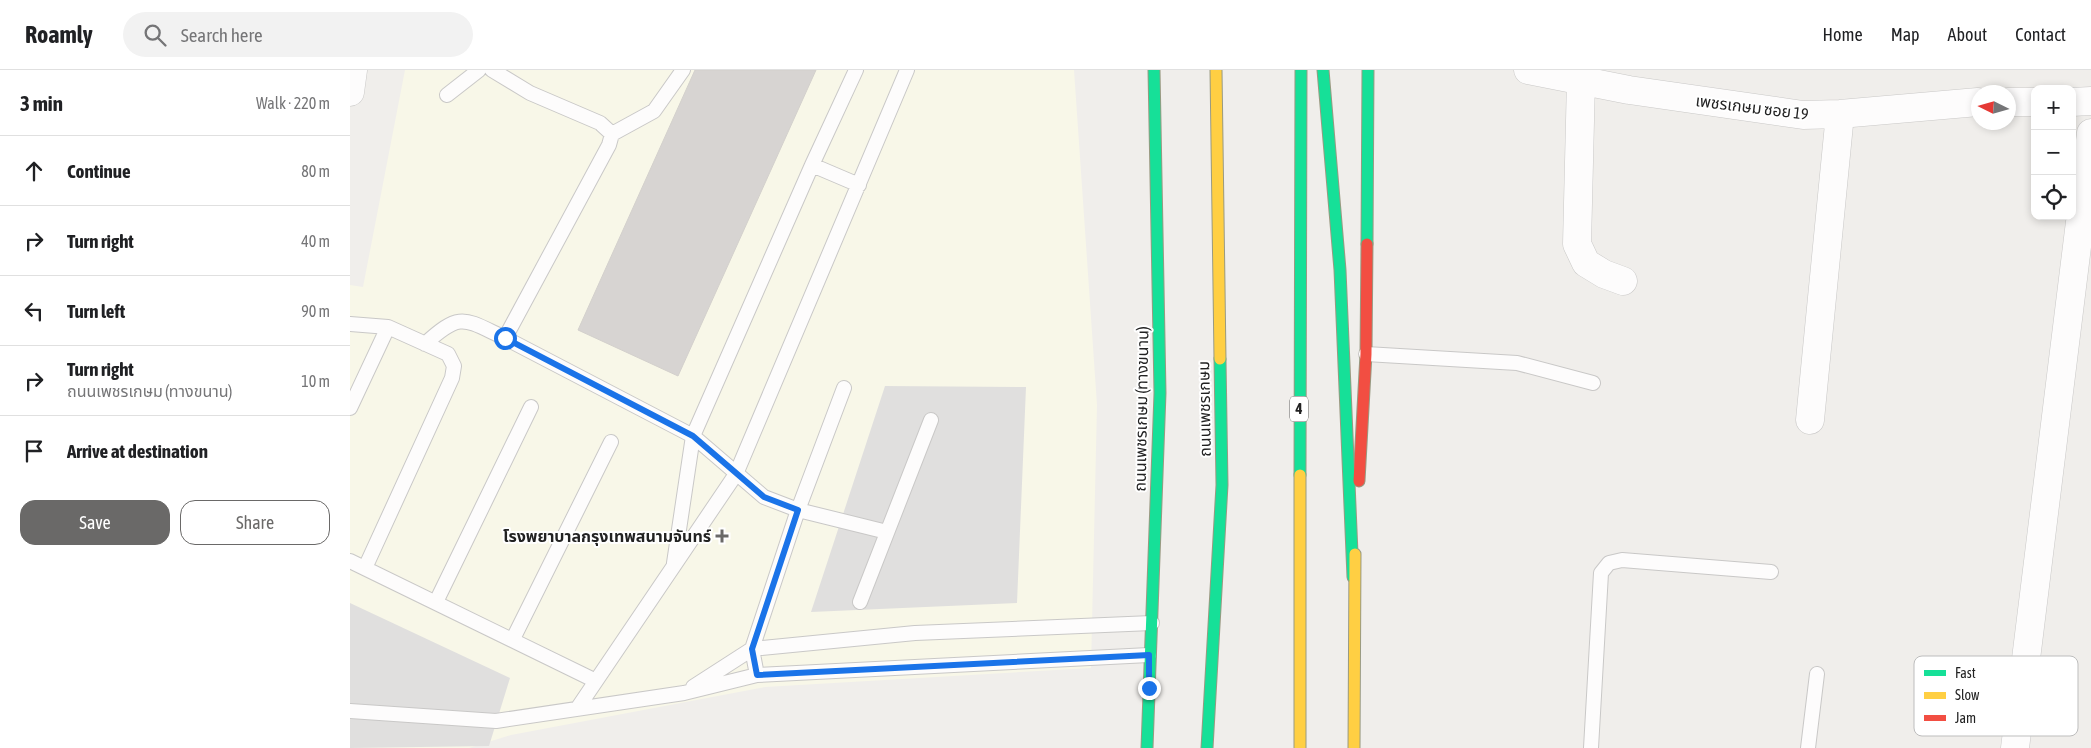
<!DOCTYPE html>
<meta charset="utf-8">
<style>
:root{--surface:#fff;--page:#f2f2f2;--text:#202124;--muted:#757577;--line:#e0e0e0;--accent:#6a6968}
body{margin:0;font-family:"Asap Condensed","Noto Sans Thai",sans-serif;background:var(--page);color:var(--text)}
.controls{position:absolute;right:15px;top:15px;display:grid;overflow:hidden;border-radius:10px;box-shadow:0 2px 8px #0003}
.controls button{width:45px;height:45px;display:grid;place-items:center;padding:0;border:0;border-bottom:1px solid var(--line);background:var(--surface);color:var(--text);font:25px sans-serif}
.compass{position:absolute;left:1621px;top:15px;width:45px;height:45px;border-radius:50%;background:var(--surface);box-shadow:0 2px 8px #0003;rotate:275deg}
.stop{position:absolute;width:15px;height:15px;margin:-11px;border:4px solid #1a73e8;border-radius:50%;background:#fff}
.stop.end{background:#1a73e8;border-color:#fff;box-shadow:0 1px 5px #0008}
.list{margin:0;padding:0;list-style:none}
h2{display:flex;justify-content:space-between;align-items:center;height:65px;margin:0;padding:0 20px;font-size:21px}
h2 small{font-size:16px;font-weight:400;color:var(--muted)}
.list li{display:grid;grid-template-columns:32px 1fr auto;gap:15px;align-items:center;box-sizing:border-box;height:70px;padding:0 20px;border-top:1px solid var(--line)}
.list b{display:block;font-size:19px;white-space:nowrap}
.list p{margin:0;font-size:16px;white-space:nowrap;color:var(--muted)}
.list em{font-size:16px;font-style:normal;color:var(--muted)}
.actions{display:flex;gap:10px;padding:15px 20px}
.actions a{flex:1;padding:11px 0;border:1px solid var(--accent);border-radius:15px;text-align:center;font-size:18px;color:var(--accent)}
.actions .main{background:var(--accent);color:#fff}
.icon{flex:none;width:28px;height:28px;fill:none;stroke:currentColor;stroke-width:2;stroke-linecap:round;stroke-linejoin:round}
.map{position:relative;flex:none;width:1741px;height:678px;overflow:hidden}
header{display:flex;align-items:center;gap:30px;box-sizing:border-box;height:70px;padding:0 25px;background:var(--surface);border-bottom:1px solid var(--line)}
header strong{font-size:24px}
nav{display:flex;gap:28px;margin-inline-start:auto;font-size:18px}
.search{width:350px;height:45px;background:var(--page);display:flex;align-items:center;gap:12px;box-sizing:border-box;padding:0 18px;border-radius:28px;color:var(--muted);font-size:19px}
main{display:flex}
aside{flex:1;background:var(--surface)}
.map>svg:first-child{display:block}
</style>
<header>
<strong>Roamly</strong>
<div class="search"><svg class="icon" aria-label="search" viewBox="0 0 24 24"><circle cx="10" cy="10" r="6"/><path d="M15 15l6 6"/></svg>Search here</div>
<nav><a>Home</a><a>Map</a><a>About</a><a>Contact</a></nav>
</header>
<main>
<aside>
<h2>3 min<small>Walk · 220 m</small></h2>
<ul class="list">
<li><svg class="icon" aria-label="ahead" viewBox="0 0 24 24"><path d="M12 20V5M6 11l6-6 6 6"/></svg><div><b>Continue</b></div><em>80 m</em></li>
<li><svg class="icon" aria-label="right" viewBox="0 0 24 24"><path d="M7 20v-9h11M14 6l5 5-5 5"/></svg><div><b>Turn right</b></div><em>40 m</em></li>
<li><svg class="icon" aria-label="left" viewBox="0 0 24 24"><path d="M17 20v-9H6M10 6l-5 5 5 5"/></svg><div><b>Turn left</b></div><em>90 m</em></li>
<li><svg class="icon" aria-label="right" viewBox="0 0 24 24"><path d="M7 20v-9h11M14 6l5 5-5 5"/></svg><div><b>Turn right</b><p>ถนนเพชรเกษม (ทางขนาน)</p></div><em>10 m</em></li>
<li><svg class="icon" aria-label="arrive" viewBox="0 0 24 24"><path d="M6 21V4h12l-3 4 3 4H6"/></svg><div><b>Arrive at destination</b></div></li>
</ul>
<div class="actions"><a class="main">Save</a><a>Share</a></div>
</aside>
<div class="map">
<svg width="1741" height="678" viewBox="0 0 1741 678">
<rect width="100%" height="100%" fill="#f0eeeb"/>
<path fill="#f8f7e8" d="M55,0H724L747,335L741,598L415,617L161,665L119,678H0V215L13,217Z"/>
<path fill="#e0dfde" d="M535,316L676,317L667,533L461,542Z
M0,533L160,608L139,676L0,678Z"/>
<path fill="#d7d4d2" stroke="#d3d0cc" d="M345,0H466L328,306L228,260Z"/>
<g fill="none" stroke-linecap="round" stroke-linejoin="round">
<defs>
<path id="lane" d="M142,0L180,23L250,53L262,64L259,75L155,268L343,366L414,427L448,440L537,462
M97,25L129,0
M262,64L304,41L333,0
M462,95L509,115
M0,254L38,257L98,284L104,296L102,308L15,498
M75,274C111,241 114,249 155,268
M1016,284L1167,293L1243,313
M0,338L38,257
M0,491L246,611
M324,493L343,366L462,95L506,0
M86,532L181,337
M510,532L581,350
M163,569L261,372
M407,605L402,579L448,440L494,318
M343,617L402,579L565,563L802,553
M227,639L386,404L557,0
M0,641L146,651L334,623L407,605L799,585
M1241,678L1251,503L1259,493L1272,490L1421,502
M1458,678L1467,604"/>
<path id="street" d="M1178,0L1279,20L1453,45L1490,44L1628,32
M1231,10L1227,174L1236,193L1254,204L1273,211
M0,22L3,0
M1658,32H1685
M1722,32L1741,31
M1460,350L1490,44
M1665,678L1741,63"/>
<path id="fast" d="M973,0L990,200L1003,507
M1017,174L1018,0
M950,405L951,0
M797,678L810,323L804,0
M857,678L872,415L870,289"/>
<path id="slow" d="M866,0L870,289
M950,678V405
M1004,678L1005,484"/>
<path id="jam" d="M1009,411L1016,284L1017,174"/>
</defs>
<use href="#lane" stroke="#c9c8c7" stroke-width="16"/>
<use href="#street" stroke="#c9c8c7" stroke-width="29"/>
<use href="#fast" stroke="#999a82" stroke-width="13"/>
<use href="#slow" stroke="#999a82" stroke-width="13"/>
<use href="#jam" stroke="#999a82" stroke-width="13"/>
<use href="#lane" stroke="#fdfcfc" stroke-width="14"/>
<use href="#street" stroke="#fdfcfc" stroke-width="28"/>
<use href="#fast" stroke="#16e098" stroke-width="11"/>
<use href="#slow" stroke="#ffcf43" stroke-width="11"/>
<use href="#jam" stroke="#f24e42" stroke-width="11"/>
</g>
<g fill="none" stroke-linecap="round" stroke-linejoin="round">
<path stroke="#1a73e8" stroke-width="6" d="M155,268L343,366L414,427L448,440L402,579L407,605L799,585V618"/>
</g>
<path fill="#6a6968" stroke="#fff" stroke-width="2" d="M369.5 458.5h5v5h5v5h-5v5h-5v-5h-5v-5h5z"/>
<g text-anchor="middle" stroke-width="4" stroke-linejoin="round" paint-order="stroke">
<rect fill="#fff" stroke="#646464" stroke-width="1" x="940" y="326.5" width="18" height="25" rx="4"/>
<g font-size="15" font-weight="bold" fill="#222">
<text x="949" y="344">4</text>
</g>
<g font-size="16" fill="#222" stroke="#fff">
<text transform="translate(1402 37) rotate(7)" y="6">เพชรเกษม ซอย 19</text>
<text transform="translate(791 339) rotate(-89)" y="6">ถนนเพชรเกษม (ทางขนาน)</text>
<text transform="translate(854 339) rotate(-91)" y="6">ถนนเพชรเกษม</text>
</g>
<g font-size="16" font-weight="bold" fill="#222" stroke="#fff" text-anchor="end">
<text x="361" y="472">โรงพยาบาลกรุงเทพสนามจันทร์</text>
</g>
</g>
<rect x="1564" y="586" width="164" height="80" rx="8" fill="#fff" stroke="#bdbdbd" stroke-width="1"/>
<rect x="1574" y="600" width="22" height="6" fill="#16e098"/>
<rect x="1574" y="622" width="22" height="7" fill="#ffcf43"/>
<rect x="1574" y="645" width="22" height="6" fill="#f24e42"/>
<g font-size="14" fill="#222">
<text x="1605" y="608">Fast</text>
<text x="1605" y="630">Slow</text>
<text x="1605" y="653">Jam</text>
</g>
</svg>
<div class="controls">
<button>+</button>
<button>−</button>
<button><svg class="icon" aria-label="locate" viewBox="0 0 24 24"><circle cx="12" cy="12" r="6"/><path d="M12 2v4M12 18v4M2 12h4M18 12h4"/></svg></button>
</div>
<svg class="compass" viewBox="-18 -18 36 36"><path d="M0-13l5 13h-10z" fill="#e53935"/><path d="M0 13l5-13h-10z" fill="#757577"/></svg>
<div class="stop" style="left:155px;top:268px"></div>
<div class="stop end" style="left:799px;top:618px"></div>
</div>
</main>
